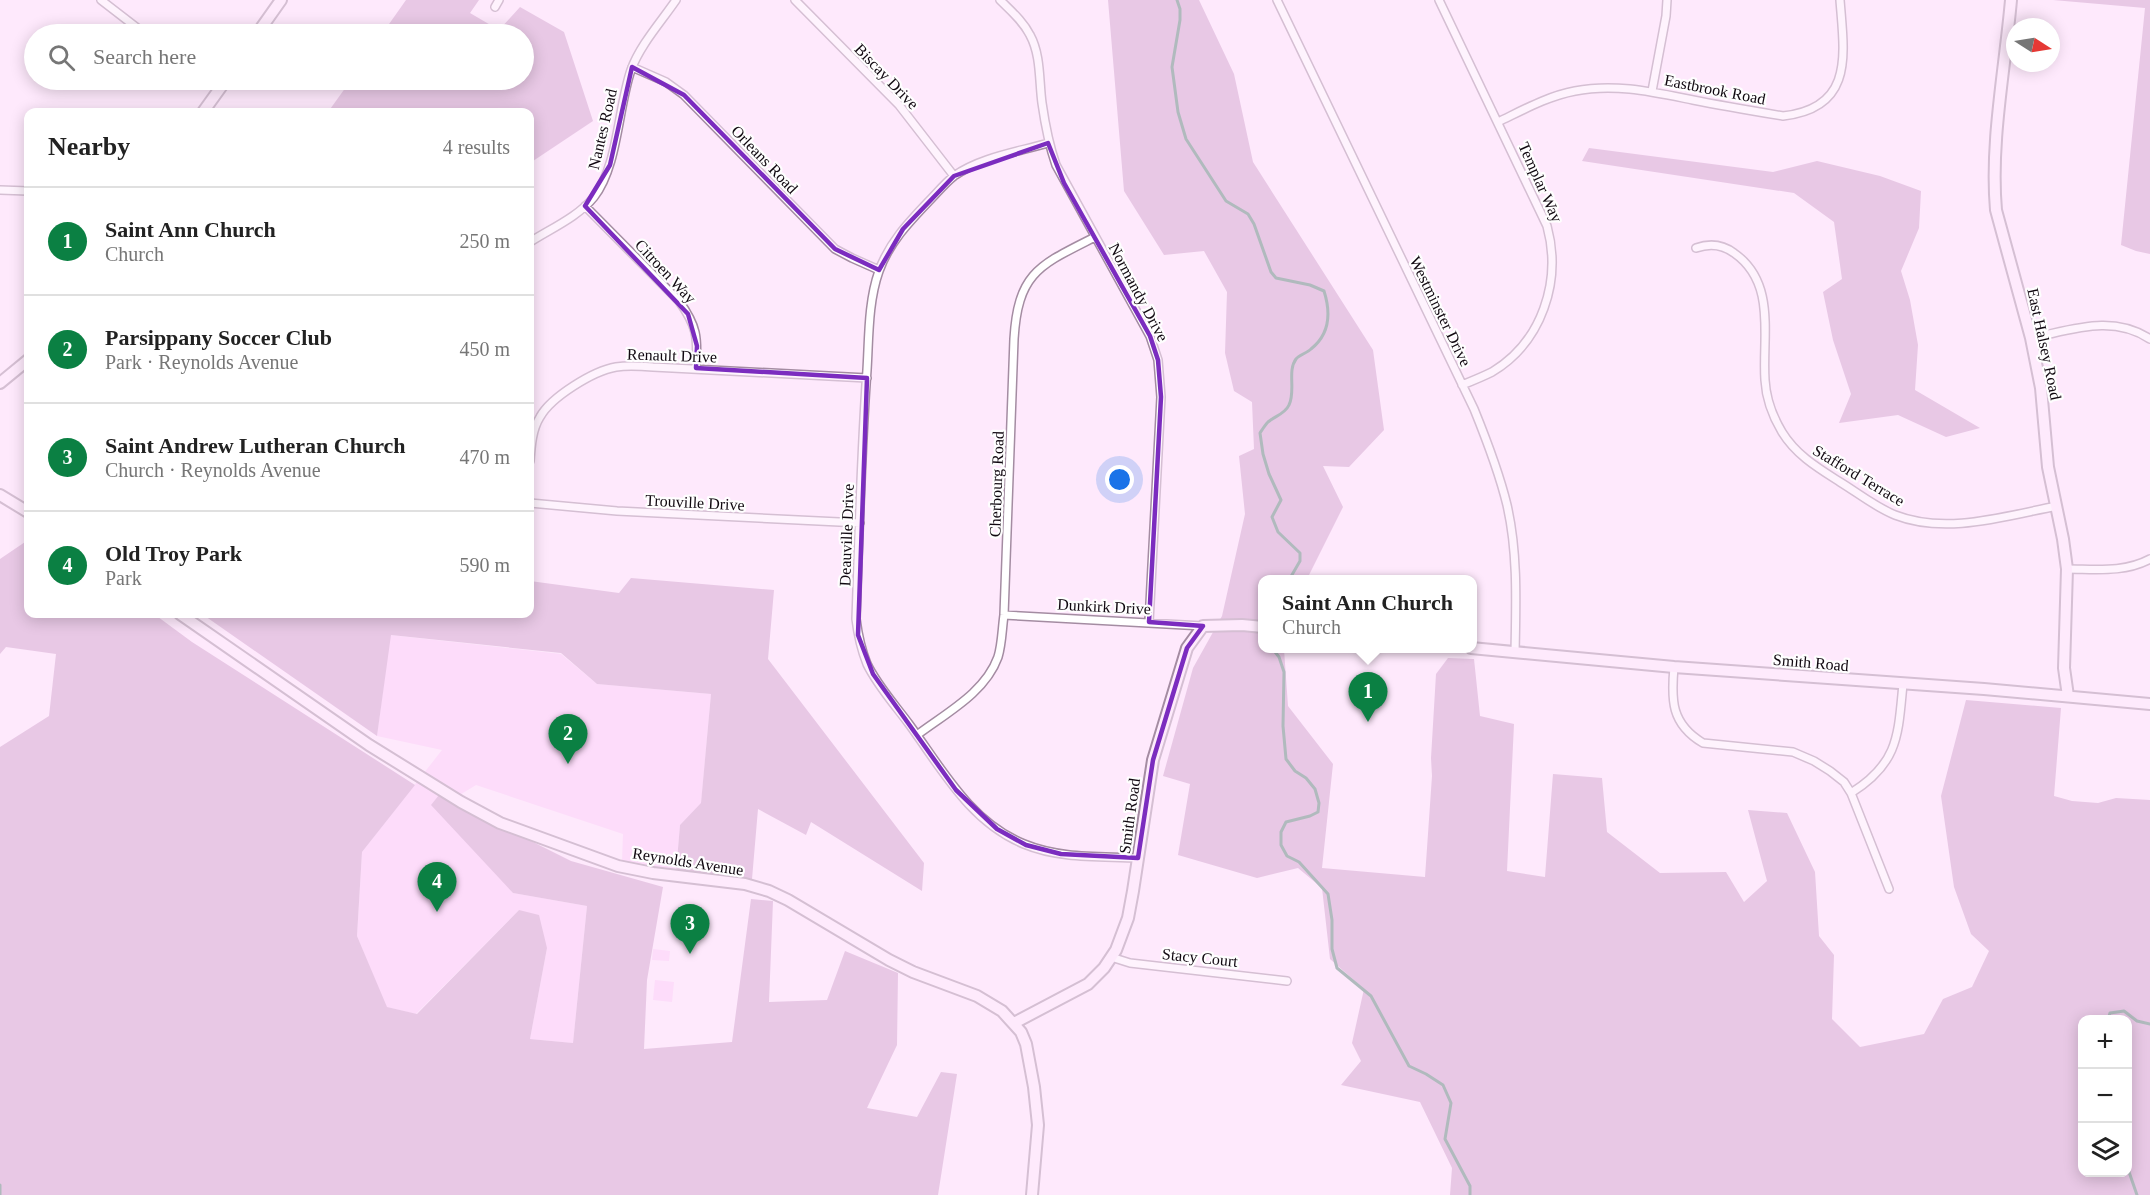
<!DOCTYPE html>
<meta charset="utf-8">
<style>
:root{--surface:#fff;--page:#f2f2f2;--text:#222;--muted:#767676;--line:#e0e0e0;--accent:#0b8043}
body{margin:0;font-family:"Times New Roman",serif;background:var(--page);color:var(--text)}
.controls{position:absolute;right:18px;bottom:18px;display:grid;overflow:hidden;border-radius:12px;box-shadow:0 3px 15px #0003}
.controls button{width:54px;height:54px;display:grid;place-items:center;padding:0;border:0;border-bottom:2px solid var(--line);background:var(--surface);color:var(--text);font:30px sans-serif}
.compass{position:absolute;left:2006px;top:18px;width:54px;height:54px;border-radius:50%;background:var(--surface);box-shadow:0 3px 15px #0003;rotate:102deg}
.you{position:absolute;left:1120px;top:480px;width:21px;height:21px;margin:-15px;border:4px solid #fff;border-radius:50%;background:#1a73e8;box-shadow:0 0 0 9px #1a73e833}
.badge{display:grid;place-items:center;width:39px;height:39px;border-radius:50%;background:var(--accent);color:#fff;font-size:20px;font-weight:700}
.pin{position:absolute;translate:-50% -50px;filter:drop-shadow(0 2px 3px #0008)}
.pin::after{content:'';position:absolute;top:32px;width:21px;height:18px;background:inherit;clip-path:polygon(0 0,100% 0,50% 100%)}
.popup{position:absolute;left:1258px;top:575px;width:219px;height:78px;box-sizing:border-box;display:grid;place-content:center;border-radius:12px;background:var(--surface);filter:drop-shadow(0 2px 4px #0005);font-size:20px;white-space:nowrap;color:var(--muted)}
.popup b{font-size:22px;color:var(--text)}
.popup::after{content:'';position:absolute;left:50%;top:100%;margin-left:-12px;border:12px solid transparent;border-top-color:var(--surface)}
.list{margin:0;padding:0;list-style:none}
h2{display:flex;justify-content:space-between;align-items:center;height:78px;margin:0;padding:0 24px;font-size:26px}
h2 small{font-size:20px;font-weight:400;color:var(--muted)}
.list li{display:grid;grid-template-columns:39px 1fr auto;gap:18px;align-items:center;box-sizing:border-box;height:108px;padding:0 24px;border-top:2px solid var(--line)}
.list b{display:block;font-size:22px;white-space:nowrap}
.list p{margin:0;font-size:20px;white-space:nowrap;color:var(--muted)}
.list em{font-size:20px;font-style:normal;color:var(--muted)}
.icon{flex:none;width:33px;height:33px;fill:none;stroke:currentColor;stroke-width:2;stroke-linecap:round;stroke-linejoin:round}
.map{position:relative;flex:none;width:2150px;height:1195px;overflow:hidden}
.search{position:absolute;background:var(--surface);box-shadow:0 3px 15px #0003;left:24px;top:24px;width:510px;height:66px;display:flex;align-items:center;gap:15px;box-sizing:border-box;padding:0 21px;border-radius:33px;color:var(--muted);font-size:22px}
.panel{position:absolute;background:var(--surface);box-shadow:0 3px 15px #0003;left:24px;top:108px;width:510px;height:510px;border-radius:12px}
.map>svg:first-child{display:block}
</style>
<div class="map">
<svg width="2150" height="1195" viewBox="0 0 2150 1195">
<rect width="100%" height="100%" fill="#fee9fc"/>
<path fill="#fcccf8" d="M390,635L561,654L597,684L711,694L701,804L680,825L676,872L622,862L623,834L476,785L453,799L439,795L513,893L587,906L573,1043L530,1039L547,948L519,910L416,1014L386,1007L357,936L362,852L442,750L377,736Z
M653,949L670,951L669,961L652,960Z
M655,980L674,982L672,1002L653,1000Z"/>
<path fill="#cf9fcb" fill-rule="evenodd" d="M406,0H479L470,13L499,30L520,7L564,32L593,121L530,163V112H328L351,80H524V34H382Z
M1108,0H1199L1234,74L1253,162L1373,350L1384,430L1349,467L1323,466L1343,507L1307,579L1263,580V648L1284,649L1288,706L1333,764L1322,868L1425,877L1432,776L1431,758L1436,674L1448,658L1474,659L1480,716L1514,724L1507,871L1545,877L1553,774L1602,778L1607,832L1660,873L1726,872L1744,902L1767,881L1748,810L1787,813L1815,872L1819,936L1834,955L1832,1019L1860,1047L1924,1034L1943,999L1972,987L1989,951L1971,934L1954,887L1941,796L1966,700L2061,708L2054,796L2072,801L2098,803L2116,798L2150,800V1195H1450L1452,1168L1420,1102L1341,1085L1361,1061L1352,1043L1364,989L1330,959L1322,888L1298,868L1257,878L1178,855L1190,784L1163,776L1193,668L1222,616L1245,514L1239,456L1254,449L1252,402L1234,391L1225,353L1227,292L1204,251L1164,255L1124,191ZM2082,1020H2128V1172H2082Z
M2053,0H2150V254L2136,251L2121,245L2145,8Z
M1589,148L1773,172L1817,161L1880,176L1921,191L1919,228L1901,271L1910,300L1918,345L1915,390L1980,428L1946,437L1898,415L1839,423L1851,394L1833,340L1823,292L1842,279L1834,222L1794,193L1582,161Z
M28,540V614H154L192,642L415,785L362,852L357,936L387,1007L417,1014L519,910L539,915L547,948L530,1039L573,1043L587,906L513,893L431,805L439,795L571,861L663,887L647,980L644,1049L732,1042L751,899L773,901L769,1002L827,1000L845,951L898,973L897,1045L867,1108L917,1117L941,1072L957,1074L938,1195H0V747L49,716L56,654L6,647L0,654V559Z
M631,578L774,590L768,659L924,863L922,891L811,822L806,835L758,809L752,879L676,872L680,825L701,803L711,694L597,684L561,653L391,635L377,736L202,614H530V581L619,593Z"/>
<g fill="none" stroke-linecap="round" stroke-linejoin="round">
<path stroke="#528271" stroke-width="3" d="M1177,0L1180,9V20L1172,67L1178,112L1186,139L1226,201L1248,214L1254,224L1271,272L1276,278L1310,285L1324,291C1331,313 1330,334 1311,349C1307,353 1299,355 1296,359C1287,371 1296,391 1289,405C1285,414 1275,416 1268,422C1265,425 1262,430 1260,433L1263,454L1269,474L1281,500L1272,517L1278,532L1300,553V561L1289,580
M1272,648L1279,657L1284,672L1283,726L1286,759L1295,771L1306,778L1315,789L1319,803L1318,812L1310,816L1286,822L1281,832V845L1287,856L1299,862L1328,894L1332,920V949L1337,968L1371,996L1409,1066L1426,1074L1443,1085L1451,1103L1445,1139L1470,1186V1195
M2108,1020L2110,1013L2124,1011L2137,1021L2150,1024
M2128,1169L2137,1195
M0,1185V1195"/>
<defs>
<path id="street" d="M101,0L145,34
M795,0L899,105L954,176
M1000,0C1011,11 1023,21 1030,35C1041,55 1039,81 1042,103C1045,124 1049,145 1056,165L1150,336L1158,360L1161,397L1149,622
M1277,0L1474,409C1487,441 1499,472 1507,505C1518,553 1516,603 1515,652
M1439,0L1547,226C1562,281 1542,342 1492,372C1482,377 1472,381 1462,385
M495,7L499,0
M632,67L666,82L684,95L835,249L852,258L879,270
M212,80L222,86
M1652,91L1666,16L1667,0
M1498,122C1523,110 1548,96 1575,91C1615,83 1653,92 1693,100C1723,106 1753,111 1783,116C1855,108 1844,53 1840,0
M1048,143C1018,152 981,157 954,176C945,183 937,193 929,201C908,223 889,243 879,271C868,302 869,338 867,370C861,453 859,536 856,619C858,635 861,649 867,664C877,685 895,705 909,724C942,769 970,822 1024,844C1060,859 1100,856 1138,858
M0,190L28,191
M585,206L679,301C697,326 698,337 696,368
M530,242C550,229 578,217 594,197C618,166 618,108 631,70C640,45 661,22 676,0
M1696,248C1710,243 1722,244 1734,253C1777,283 1762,337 1765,380C1766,398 1773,417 1782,432C1796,455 1818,468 1840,482C1858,493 1875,507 1895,515C1946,535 2005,516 2057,506
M2031,338C2072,330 2112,314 2150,339
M530,461C531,446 532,430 540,417C551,397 593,371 616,367C628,365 641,366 653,367L867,378
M530,503L617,511L860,523
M2067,569C2095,569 2124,573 2150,559
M1004,615L1203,626
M1674,667C1671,700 1671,724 1703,743L1793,752L1814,761L1830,771L1844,782L1851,793L1889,889
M917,735C946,713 985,693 998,657C1002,644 1002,629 1004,615L1014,339C1018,272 1040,265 1095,237
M1851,793C1899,763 1898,735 1903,684
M1111,957L1130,963L1287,981"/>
<path id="secondary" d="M2011,0C2005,69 1990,142 1996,210L2031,338L2041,388L2048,467L2063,539L2067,569L2064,668L2068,696
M257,34L281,0
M203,112L226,80
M0,383L28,360
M0,495L28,512
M180,614L369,745L461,802L500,823L618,866L653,873L745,884L769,891L788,900L889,960L913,972L977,996L1002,1011L1021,1032L1026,1044L1034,1087L1038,1125L1032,1195
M1471,648L1674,667L1984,689L2150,704
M1014,1023L1088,984L1104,968L1116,950L1128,918L1133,891L1153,760L1187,648L1203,626L1242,625L1263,627"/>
</defs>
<use href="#street" stroke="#a48ca2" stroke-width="10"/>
<use href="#secondary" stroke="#a48ca2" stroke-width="14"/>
<use href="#street" stroke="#fff" stroke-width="7"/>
<use href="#secondary" stroke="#feecfd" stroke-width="10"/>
</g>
<path d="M0 0H2150V1195H0ZM632,67L684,95L835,249L879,270L903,229L954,176L1048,143L1064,183L1150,336L1158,360L1161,397L1149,622L1203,626L1187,648L1153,760L1138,858L1061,854L1026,845L997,829L956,790L873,674L858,635L867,378L696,368L697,346L688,314L585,206L610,165Z" fill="#fee9fc" fill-opacity=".55" fill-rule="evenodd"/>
<path fill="none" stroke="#7b2cbf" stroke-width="4.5" stroke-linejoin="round" d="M632,67L684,95L835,249L879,270L903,229L954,176L1048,143L1064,183L1150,336L1158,360L1161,397L1149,622L1203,626L1187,648L1153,760L1138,858L1061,854L1026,845L997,829L956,790L873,674L858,635L867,378L696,368L697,346L688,314L585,206L610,165Z"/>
<g text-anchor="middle" stroke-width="4.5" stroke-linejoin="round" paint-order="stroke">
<g font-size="16" fill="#100810" stroke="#fefefe">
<text transform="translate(887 76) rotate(46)" y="6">Biscay Drive</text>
<text transform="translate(1715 89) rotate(11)" y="6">Eastbrook Road</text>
<text transform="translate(602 129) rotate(-77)" y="6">Nantes Road</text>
<text transform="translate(765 159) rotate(46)" y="6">Orleans Road</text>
<text transform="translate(1541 182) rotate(66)" y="6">Templar Way</text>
<text transform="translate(666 271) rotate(47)" y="6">Citroen Way</text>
<text transform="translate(1139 292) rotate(62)" y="6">Normandy Drive</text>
<text transform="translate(1441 311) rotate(64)" y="6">Westminster Drive</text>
<text transform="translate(2045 344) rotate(78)" y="6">East Halsey Road</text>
<text transform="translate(672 355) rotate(2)" y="6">Renault Drive</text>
<text transform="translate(1859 475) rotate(31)" y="6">Stafford Terrace</text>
<text transform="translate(996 484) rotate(-88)" y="6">Cherbourg Road</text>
<text transform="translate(695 502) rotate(3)" y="6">Trouville Drive</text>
<text transform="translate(846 535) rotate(-88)" y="6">Deauville Drive</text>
<text transform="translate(1104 606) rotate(3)" y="6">Dunkirk Drive</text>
<text transform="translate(1811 662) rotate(5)" y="6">Smith Road</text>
<text transform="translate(1129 816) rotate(-82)" y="6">Smith Road</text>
<text transform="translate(688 861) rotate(9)" y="6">Reynolds Avenue</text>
<text transform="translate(1200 957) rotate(6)" y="6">Stacy Court</text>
</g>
</g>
</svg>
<div class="controls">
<button>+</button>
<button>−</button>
<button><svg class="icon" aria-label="layers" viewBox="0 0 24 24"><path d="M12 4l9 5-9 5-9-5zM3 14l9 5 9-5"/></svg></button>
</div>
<svg class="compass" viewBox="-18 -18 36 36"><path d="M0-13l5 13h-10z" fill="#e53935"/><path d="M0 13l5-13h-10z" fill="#767676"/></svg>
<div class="you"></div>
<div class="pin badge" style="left:1368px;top:722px">1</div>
<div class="popup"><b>Saint Ann Church</b>Church</div>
<div class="pin badge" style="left:568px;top:764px">2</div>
<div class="pin badge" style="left:690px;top:954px">3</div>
<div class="pin badge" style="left:437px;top:912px">4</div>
<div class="search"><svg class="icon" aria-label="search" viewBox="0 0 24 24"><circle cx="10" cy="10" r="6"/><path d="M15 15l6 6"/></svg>Search here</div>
<section class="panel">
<h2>Nearby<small>4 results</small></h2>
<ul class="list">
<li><span class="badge">1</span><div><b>Saint Ann Church</b><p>Church</p></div><em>250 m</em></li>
<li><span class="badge">2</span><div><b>Parsippany Soccer Club</b><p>Park · Reynolds Avenue</p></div><em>450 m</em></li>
<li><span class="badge">3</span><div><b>Saint Andrew Lutheran Church</b><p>Church · Reynolds Avenue</p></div><em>470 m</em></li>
<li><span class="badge">4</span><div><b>Old Troy Park</b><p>Park</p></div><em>590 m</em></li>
</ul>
</section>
</div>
